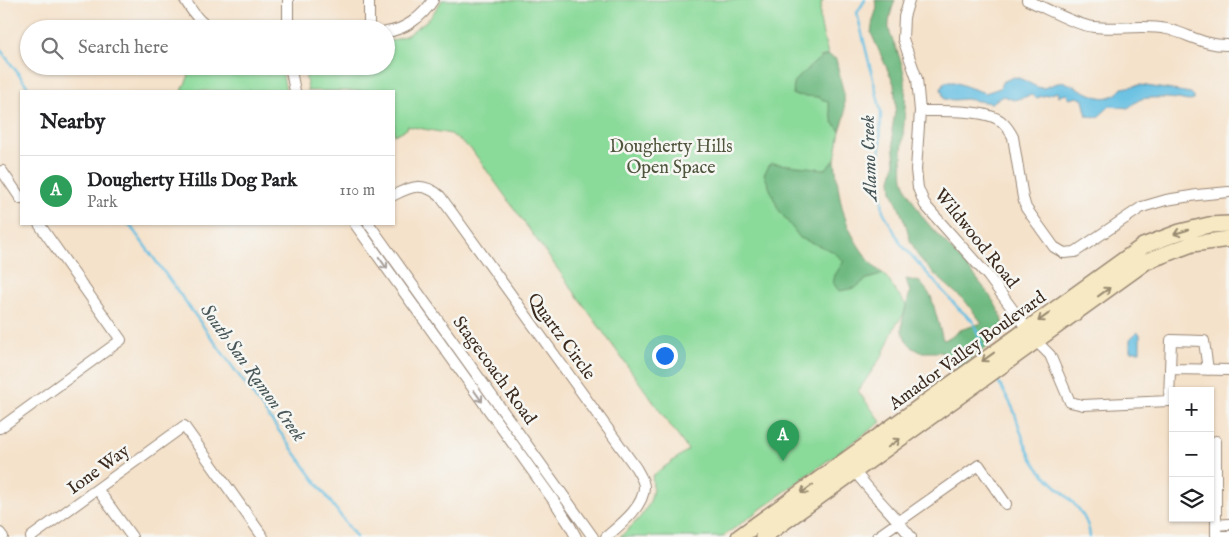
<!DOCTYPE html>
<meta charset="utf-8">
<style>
:root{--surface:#fff;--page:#f6f6f6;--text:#202124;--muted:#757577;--line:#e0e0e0;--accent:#0b8043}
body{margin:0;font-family:"IM FELL English",serif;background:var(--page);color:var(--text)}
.controls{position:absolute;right:15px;bottom:15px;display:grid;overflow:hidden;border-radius:0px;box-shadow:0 1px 4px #0004}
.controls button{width:45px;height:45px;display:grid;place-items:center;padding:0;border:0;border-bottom:1px solid var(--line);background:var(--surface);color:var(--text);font:25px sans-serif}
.you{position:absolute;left:664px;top:355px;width:18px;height:18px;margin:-12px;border:4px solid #fff;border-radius:50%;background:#1a73e8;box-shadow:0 0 0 8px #1a73e833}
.badge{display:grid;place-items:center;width:32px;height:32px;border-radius:50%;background:var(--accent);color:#fff;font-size:16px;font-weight:700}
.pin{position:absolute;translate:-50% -41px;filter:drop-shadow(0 1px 2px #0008)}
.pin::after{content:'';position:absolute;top:26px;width:18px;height:15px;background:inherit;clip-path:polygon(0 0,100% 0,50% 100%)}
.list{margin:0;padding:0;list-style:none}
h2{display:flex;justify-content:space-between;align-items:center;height:65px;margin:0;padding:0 20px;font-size:21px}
h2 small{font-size:16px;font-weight:400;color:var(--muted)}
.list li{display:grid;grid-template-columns:32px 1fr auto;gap:15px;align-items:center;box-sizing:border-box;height:70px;padding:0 20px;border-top:1px solid var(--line)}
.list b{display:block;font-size:19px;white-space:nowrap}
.list p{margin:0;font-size:16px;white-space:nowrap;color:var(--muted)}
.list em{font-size:16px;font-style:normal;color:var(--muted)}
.icon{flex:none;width:28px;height:28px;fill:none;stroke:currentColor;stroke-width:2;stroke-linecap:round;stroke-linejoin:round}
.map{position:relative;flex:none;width:1229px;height:537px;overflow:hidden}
.search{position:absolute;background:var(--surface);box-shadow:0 1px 4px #0004;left:20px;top:20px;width:375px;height:55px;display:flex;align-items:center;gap:12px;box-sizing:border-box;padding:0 18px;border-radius:28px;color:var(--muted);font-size:19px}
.panel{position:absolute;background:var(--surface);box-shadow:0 1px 4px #0004;left:20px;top:90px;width:375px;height:135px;border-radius:0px}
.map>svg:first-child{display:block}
</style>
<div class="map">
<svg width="1229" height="537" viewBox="0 0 1229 537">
<rect width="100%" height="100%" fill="#f6f6f2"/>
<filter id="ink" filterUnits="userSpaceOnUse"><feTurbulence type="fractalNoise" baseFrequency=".02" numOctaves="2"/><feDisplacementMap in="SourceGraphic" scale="10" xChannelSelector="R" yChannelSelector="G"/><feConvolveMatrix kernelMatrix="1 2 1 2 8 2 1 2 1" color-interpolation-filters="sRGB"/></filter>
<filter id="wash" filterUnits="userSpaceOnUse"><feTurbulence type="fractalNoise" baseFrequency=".0096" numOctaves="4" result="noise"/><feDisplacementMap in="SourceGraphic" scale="20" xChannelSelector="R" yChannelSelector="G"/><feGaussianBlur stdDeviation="1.12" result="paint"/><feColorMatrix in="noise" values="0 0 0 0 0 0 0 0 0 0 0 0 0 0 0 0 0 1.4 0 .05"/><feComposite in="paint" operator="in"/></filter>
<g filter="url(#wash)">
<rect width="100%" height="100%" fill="#f5e2cb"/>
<path fill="#8ada9a" stroke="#62825c" d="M442,0H823C815,15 825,39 828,55L820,57L818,97L828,102L833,122L840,131L835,160L832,163L859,284L867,279L884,274L906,305L904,314L895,326L882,356L858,391L881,422L722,537H652L650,535L648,537H620C639,519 657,505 652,476L688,450L472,150L451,134L407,126V129L394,135V91H308L304,66H386V43L407,35L430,18Z
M193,66H281L286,91H182Z"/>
<path fill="#6fba82" stroke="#557250" d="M875,0H895C892,8 888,21 889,29C890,36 895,44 897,51C901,60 904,71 905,80C907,107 902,133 902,160C903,166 902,173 903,179C907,192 915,205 922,216C939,240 1013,306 1003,335L957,369L941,352H921L913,348L906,340L902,331V322L910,292L906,279L920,282L931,296L943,340L950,338L960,330L982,323L966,302L931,271L918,256L910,240L906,225L892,191L891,180L895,163L892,130L896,106L894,84L871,33L873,20L877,8Z
M828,55L836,59L844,95L845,116L840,131L833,122L828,102L818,97L793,95L794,81C806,73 814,59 828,55Z
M835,160C839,198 842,224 865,255C871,263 875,269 884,274L867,279L855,288L839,291L833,283L835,275L844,261L832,251L800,238L778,209L764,174L771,163L825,169Z"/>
<path fill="#65bfe2" stroke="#507480" d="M1014,77C1024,78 1036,89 1043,88C1052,86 1057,81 1066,83C1084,88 1105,110 1122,88L1140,85L1191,93L1194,96V100C1188,102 1184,100 1178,99C1171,98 1149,97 1142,99C1137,100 1133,105 1128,108L1110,106L1098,117L1087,116L1083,100L1078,97L1069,99L1067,94L1059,96L1058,92L1036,98L1032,95L1014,100L1003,96L991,103L965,99L954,100L944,99L941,89L945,82H954L985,93L1000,88L1002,82Z
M1137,332L1140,334V351H1130V339Z"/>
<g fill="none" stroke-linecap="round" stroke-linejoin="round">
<path stroke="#65bfe2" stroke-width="2.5" d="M865,0L857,13L881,112L879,175L883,211L901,244L959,309L973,321L982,346
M0,49L31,91
M129,224L356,537
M998,381C1003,391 1010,401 1014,411C1020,429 1025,449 1036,465C1053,489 1088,505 1090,537"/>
</g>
</g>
<g filter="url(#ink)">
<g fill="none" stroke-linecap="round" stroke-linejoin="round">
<defs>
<path id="street" d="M185,0C193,12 201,27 217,29
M909,0L904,17L903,39L917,79L920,111L916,170L918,188L925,205L988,276L1036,341L1050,355L1070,402L1083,405L1169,401L1171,340L1204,341L1208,370
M1027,0C1046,8 1075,25 1094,27C1118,30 1143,24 1167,29C1189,34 1204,46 1229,45
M288,29V0
M369,29V0
M386,32C405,30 423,16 433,0
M290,66L295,91
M920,111C940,111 985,109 1001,121C1007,126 1010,131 1013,137L1023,198L1026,208L1054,247L1064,253L1075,252L1142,207L1166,200L1197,195L1229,192
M0,172L2,171L21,199
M394,195C412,186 423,182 440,196L636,468C639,474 644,480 644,487C644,507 620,525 606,537
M355,224L556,504L569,524L576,537
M369,224L593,537
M1172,369L1229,370
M0,428L121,340L39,224
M1216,441V537
M852,468C870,492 892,513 911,537
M98,490L132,537
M1216,525L1229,524
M0,533L3,537
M1216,536H1229
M31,537L184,426L263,537
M877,537L979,465L1006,504"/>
<path id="secondary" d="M739,537L1143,246L1180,232L1209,225L1229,224
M763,537L1147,261L1192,244L1229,239"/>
</defs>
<use href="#street" stroke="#988674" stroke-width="12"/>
<use href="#secondary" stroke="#988674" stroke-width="18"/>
<use href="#street" stroke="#fff" stroke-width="10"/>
<use href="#secondary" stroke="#f6e9c3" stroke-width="15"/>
</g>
<defs><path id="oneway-shaft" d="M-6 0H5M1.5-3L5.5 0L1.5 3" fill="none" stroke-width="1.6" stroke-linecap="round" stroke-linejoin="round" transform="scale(1.25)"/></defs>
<g stroke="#988a70">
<use href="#oneway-shaft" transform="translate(1181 232) rotate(163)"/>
<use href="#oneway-shaft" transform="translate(1104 292) rotate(-36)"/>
<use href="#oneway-shaft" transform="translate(1044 317) rotate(144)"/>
<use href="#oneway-shaft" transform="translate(988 357) rotate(144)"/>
<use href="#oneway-shaft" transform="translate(894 443) rotate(-35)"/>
<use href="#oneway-shaft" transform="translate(807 489) rotate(144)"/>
</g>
<g stroke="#a79f9a">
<use href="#oneway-shaft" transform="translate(383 263) rotate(55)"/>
<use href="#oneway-shaft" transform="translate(478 396) rotate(54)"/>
</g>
</g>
<g text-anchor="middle" stroke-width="5" stroke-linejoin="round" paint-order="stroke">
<g font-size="18" fill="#4f563d" stroke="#f6f6f2">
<text x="671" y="152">Dougherty Hills<tspan x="671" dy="21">Open Space</tspan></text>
</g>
<g font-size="18" fill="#3b2a1e" stroke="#f6f6f2">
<text transform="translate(977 238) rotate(51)" y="6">Wildwood Road</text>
<text transform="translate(562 336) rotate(54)" y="6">Quartz Circle</text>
<text transform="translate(967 350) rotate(-36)" y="6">Amador Valley Boulevard</text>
<text transform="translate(495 370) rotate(54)" y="6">Stagecoach Road</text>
<text transform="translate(98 469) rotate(-36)" y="6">Ione Way</text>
</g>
<g font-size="19" font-style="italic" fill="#485759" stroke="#f6f6f2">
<text transform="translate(868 158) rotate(-92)" y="7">Alamo Creek</text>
<text transform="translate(254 372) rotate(54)" y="7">South San Ramon Creek</text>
</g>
</g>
</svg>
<div class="controls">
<button>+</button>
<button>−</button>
<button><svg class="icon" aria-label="layers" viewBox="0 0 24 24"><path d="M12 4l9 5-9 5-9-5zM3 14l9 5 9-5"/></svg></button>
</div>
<div class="you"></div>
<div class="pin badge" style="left:783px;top:461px;background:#2e9e5b">A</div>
<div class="search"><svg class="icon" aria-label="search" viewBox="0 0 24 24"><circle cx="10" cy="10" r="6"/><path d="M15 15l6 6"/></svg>Search here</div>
<section class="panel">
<h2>Nearby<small></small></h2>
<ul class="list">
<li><span class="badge" style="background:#2e9e5b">A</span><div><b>Dougherty Hills Dog Park</b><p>Park</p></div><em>110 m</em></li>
</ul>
</section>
</div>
